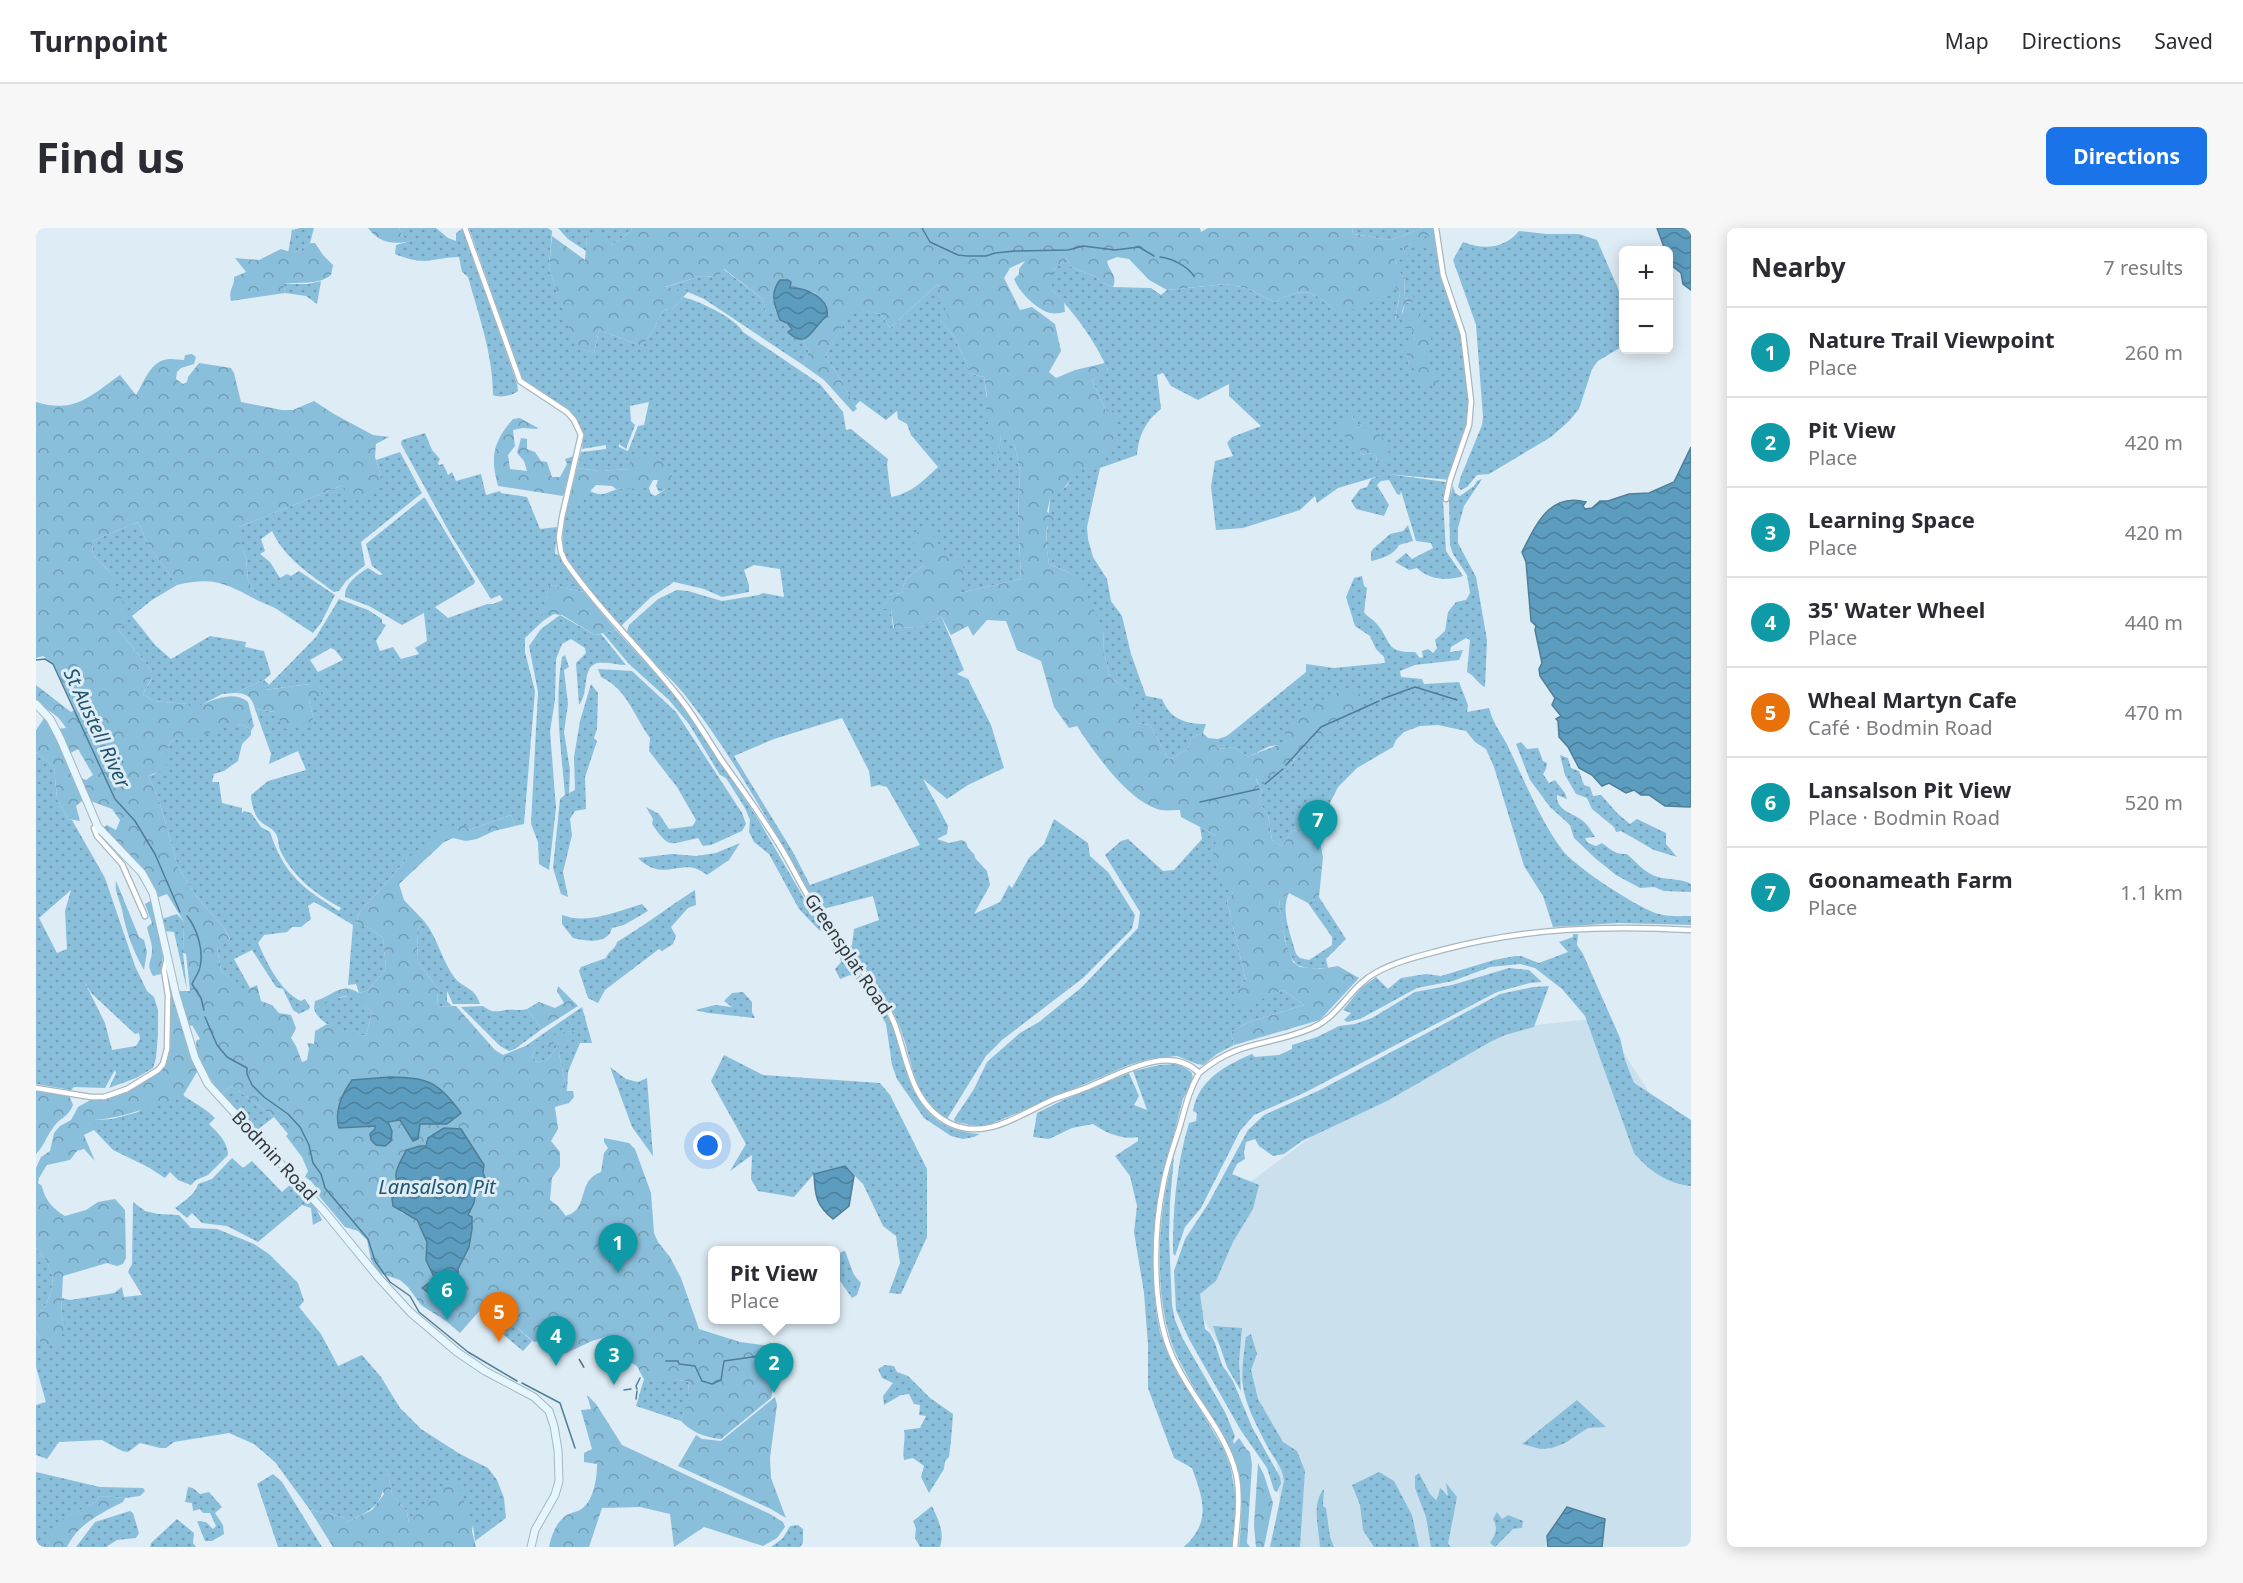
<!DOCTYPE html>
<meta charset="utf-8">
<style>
:root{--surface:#fff;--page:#f7f7f7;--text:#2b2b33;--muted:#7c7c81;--line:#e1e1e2;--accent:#1a73e8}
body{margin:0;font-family:"Noto Sans",sans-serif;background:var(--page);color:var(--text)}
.controls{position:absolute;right:18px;top:18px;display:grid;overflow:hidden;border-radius:9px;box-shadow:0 3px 15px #0003}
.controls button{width:54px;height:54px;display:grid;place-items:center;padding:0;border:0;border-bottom:2px solid var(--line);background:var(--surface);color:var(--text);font:30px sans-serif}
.you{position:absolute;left:672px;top:918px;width:21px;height:21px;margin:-15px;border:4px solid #fff;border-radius:50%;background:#1a73e8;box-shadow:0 0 0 9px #1a73e833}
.badge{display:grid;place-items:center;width:39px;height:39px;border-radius:50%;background:var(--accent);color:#fff;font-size:20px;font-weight:700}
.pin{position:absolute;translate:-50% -50px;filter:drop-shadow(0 2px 3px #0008)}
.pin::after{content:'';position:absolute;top:32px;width:21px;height:18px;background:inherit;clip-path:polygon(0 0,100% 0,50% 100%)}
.popup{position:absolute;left:672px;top:1018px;width:132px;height:78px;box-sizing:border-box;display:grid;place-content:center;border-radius:9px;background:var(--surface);filter:drop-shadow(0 2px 4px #0005);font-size:20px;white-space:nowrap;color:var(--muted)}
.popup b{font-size:22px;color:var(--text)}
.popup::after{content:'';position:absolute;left:50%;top:100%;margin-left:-12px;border:12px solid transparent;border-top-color:var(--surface)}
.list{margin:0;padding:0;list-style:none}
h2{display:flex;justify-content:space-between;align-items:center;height:78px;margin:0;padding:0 24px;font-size:26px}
h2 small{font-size:20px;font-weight:400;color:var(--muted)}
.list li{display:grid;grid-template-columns:39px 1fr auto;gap:18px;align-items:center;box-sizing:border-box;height:90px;padding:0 24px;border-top:2px solid var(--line)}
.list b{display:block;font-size:22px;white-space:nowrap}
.list p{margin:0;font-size:20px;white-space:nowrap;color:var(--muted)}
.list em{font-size:20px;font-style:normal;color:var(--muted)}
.map{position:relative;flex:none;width:1655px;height:1319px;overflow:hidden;border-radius:9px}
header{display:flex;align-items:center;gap:36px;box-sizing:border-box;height:84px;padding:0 30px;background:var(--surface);border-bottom:2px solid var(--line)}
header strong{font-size:28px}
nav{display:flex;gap:33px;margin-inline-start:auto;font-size:21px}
.intro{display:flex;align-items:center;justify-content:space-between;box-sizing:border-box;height:144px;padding:0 36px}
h1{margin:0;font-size:42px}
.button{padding:15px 27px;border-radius:9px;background:var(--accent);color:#fff;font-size:21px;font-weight:700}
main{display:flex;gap:36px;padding:0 36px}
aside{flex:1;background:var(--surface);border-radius:9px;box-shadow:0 3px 15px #0003}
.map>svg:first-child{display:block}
</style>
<header>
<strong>Turnpoint</strong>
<nav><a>Map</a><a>Directions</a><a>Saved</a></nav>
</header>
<div class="intro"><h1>Find us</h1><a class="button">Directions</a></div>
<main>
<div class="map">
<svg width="1655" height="1319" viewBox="0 0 1655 1319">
<defs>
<pattern id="grass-dots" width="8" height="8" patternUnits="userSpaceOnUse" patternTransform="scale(1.5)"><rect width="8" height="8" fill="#8abfdc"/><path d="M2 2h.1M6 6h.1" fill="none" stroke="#719cb4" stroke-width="1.8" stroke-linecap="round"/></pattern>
<pattern id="forest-crowns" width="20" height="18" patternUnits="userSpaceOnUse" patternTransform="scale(1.5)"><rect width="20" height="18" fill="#8abfdc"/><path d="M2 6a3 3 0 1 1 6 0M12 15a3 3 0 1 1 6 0" fill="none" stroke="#719cb4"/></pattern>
<pattern id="water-waves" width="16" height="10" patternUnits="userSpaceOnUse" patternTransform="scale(1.5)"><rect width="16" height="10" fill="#5b9cbf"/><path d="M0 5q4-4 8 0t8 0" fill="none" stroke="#4c809c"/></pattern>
</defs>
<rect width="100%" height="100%" fill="#deecf5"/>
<path fill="#cae0ec" d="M1565,790L1644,912L1655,907V1319H1247L1239,1210L1156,1072L1207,959L1416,806Z"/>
<path fill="url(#grass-dots)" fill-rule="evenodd" d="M264,0H278L274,15L258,25H252L256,2Z
M363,0H400L412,10L420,13V5L428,0L481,156L482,163C476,168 464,170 457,167C457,127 443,88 432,49L426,44L423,29C411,29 400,32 389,33C378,33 369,30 359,26L360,17L374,13L367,9Z
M433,0H512L516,3L513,40L541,120L558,125L563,102L606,118L617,103L627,82L636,81L647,69C663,73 700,90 707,104L784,156L807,184L810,202L815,201L852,231L851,236L855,269C876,265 887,253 902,239L875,207L871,196L862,191L861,183L850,192L824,173L819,178L801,145L788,129L817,80L845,86L854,100L902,56L913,90L904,92L918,108L935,146L948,149L961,245L965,205L979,218L984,243L982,290L985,351L924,365L888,337L870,351L865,365L852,367L848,380L855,381L857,400L886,399L905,388L928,442L921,446L932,451L955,497L968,540L932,557L911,571L887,551L912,598L911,606L901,611L913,615L926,612L930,614L932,620L938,626L939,630L951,643L954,657L938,686L964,674L973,657L976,660L993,630L1008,616L1018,591L1052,615L1054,628L1072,644L1099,687L1096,701L1047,750L966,812L950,828L911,891C877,868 878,840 866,805C855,774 834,743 811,720L816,717L818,701L843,692L837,668L787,681L789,686L786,689C745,615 701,533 649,467C631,445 606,427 591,403L593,397L622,371L641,362L652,363L686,373L723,367L727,365L748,369L744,341L718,337L708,342L713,357V364L686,369L668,361L638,354L614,370L585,398C572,383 533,340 528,323C524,308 529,291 532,276L538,279L554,263C568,270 570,264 582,261C592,259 603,260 613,260L615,266L619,268L636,257L593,241L563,243L541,240L545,224L570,221V217L546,221C546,215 548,207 546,202C535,173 505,171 486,151ZM613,174L608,197L602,198L592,223L583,219V216L590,221L599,197L595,193L594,178ZM806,490L833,543L835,559L843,557L851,559L884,617L774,657L757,624L698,528L738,511Z
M522,0H596L595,3L576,17L551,8L550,23L532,11Z
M1316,0H1387L1355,12L1317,6Z
M1483,3L1511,6H1543L1561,12L1587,72V118L1562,133L1556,141L1543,181L1533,193L1515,209L1453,246L1441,247L1431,259L1425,262L1422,259L1425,248L1446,197L1447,189L1440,97L1417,32L1427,14C1447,22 1468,21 1483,3Z
M1390,7L1403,16L1407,47L1422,88L1433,159V197L1414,252L1352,246L1410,254L1407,271L1410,323L1427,348C1412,353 1393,352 1381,340L1373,342L1359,334L1370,325L1376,331L1397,320L1395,315L1380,313L1365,263L1364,267L1361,266L1353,252L1345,253L1341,257L1353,277L1348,288L1320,281L1315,273L1324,261L1331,259L1335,251L1346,247L1302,260L1281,275L1279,268L1264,282L1207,300L1180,302L1175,259L1179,233L1197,228L1191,215L1196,209L1225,198L1193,168V156L1162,172L1135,158L1127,145L1121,147L1125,181C1109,194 1103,207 1101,227L1064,240L1051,299L1052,311L1057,329L1071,351L1075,373L1086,388L1095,426L1110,468L1126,471C1134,491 1149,496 1170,496L1167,505L1155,510L1152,521L1133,532L1114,497L1101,495L1091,461L1074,449L1068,425L1067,402L1034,345L1013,336L1010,316L1014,271L1031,258L1070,183L1056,152L1072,142C1059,113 1039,85 1016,62V43L1031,30L1035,39L1061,49L1067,55L1077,59L1115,60L1125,67L1131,62L1190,56L1210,60L1239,74C1268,58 1277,62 1300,83L1357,55L1364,65L1359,92L1366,87L1369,75L1378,74L1372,70L1368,71L1369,49L1365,48L1364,44L1365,34L1361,36L1358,30L1363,20H1367L1369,24L1368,29L1371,18ZM1372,93L1386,102L1387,121L1373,137L1369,114H1379L1377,100L1366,94ZM1316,187L1319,195L1324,197L1355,229L1341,235L1340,228L1336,225L1325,227L1324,222L1309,195Z
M687,41L727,71L730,85L740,84L756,102L753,103L759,110L766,111L773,124L767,137L668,71L652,64L627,60L665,48L681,49Z
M285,53L281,76L270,68L249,65L248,56H272Z
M389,205L396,222L404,231L402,235L403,237L407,236L412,247L416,244L420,253L445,246L450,267L464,263L465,265L491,269L504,301L521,299L519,326L523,327L548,364L513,357L506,393L509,391L489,410V424L499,463L488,596L479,598L475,587L433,602L371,631L323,685L320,696L331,699L347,710L350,740L333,762L323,765L320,756L312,757L317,697C303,689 292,681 278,674L272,678L275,691L265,699H256L251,704L228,707L222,715C231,735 244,763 265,773L269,771L274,779L273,781L263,786L257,782L247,761L240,759L216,722L198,731L214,760L208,764L185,742L181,720L194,711L188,700L161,669L142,639L122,569L112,548C133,545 123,522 138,512C145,506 156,508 165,506C173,505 180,500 188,498C194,497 201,497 207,496L215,503V507L206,516L202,533L188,543L178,546L176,554H183L186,575L206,580V585L208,583L215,585L225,599L234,604C248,647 267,660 303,683L305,680C279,666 257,649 244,622C242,618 243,613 241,608C238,600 230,599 224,593C218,587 215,575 215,567L232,553L270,542L262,523L233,536L235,526L219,481L239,484L244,490L278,493L273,472L274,456L228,462L280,409L303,371L332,382L346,391V395L350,397L340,413L344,423L357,419L365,431L383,426L379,420L391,413L388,385L366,397L333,378L309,369C308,356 322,346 332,340L343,347L347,346L336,338L330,316L387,270H389L439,353L438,356L399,379L412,390L451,376H457L467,372L464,367L455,371L416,309L365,216L366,212ZM295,420L299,422L307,432L282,444L274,432Z
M364,224L386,265L325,314L329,337L310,353L303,363L298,364C274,346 249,331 236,303L225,311L229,323L224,326L234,334L244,350L251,346L255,348L263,343L299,367L285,395L277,405L239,380L223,373L212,352L210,330L203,313V299L307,257L345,248L340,232Z
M1446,251L1428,278L1422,300V315L1440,349L1451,412L1449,459C1442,456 1439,448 1431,444L1434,412L1430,410L1415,419L1414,424L1427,422L1423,432L1379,437L1364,443L1365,449L1386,451L1388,456L1423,454L1432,477L1431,484L1453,480C1458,499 1468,508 1475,525C1491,558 1505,593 1527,623C1540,639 1603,681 1623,686C1632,689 1645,688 1655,688V697L1583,695L1517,699L1507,668L1488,638L1458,539L1450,521L1439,514L1430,503L1402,497L1384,498L1368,504L1360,512L1357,519L1321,540L1302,559L1294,575L1293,589L1281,599L1256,603L1246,618L1236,612L1232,587L1222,573L1226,563L1220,550L1250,543C1267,518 1294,503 1319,487L1251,512L1245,517L1234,518L1212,529L1197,519L1183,521L1171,510L1182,511L1191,508L1270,444V436L1298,440L1349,435L1348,429L1340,421L1334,408L1319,398L1310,369L1318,350L1326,348L1328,358L1331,360L1328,384C1331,389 1336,390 1339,394C1357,413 1347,425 1379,424L1384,430L1387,429L1386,423L1392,421L1397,425L1401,420L1399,412L1409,403L1412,384L1420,374L1430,372L1434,365L1431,347L1417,326L1414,317L1413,273L1417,258L1419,265L1424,268L1438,258L1441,253Z
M102,294L113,318L141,357L116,372L96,388L119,417L135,431L174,408L210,414L209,419L228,423L235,446L228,452L199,465L186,466L154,483L152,476L117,473L107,466L116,450V443L81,400L74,344L57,327L56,313Z
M1372,297L1377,313L1363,317C1358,327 1345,331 1335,333V324L1337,321L1354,306L1367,303Z
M524,387L559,407L565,406L590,437C581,437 570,433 561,435C545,440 554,463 543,477L540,435L550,425L549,420L535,411L526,416L520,431L519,472L514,503L520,580L513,642L503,636L502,614L495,596L502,464L493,418L505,401Z
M580,402L642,470L722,591L787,703L783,702L763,681L733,626L718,614L713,604L714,592L709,580L690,550L684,547L653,496L633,472L593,436L567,405Z
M529,427L533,439L528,442L532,476L528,504L534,542L533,565L539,562L538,529L544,493L555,456L562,465L561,501L558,510L561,513L549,549L550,581L539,583L534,591L536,607L527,644L532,669L525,666L517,640L524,571L529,567C525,520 518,475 526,429Z
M562,441L596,443L640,484L706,585L710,596L706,603L675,617L667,618L662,610C633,616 634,622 616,596L617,591L610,579L623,586L633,601L657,598L660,592L641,559L613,523L614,510C598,488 591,461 565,449Z
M1485,514L1491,521L1502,520L1507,533L1511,535L1510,541L1507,546L1513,555L1519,552L1529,565L1531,571L1521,567C1520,583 1537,585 1547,593C1552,597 1556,604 1559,609L1549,610L1552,615L1560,618L1566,615C1574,621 1580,627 1591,626C1600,634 1610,646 1622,649C1632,652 1644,650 1655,656V664L1628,663L1618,659L1604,660L1580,647L1559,630L1538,610L1534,597L1514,579L1494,552L1480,516Z
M0,524L18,539L21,571L32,591L36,592L69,650L99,738L111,763L118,769L122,782V807L120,830L117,840L100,850L73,860L80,845L79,842L69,860L38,859L35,862L0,856ZM35,662L29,683L31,721L21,725L3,690ZM48,753L55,765L99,806L103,805L104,811L100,818L76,822L69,795Z
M1524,527L1532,530L1535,540L1543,543L1548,557L1554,559L1557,568L1565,567L1581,585L1594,596L1601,591L1630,605V616L1641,629L1618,622L1585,603L1580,604L1578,599L1556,581L1551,570L1540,566L1529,547Z
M1164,599L1181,608L1198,663L1191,673L1210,753L1193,771L1205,779L1247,762L1268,777L1213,794L1195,804L1198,817L1181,826L1167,837L1161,836L1141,828L1113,831L1093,837L953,897L941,898L919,894L918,891L938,861L951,834L984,805L1003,794L1046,759L1102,700L1104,684L1069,627L1085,613L1092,611L1127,643L1138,642L1166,611Z
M704,615L693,632L671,647C646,626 629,657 602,630L636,626L660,628L680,625Z
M659,662L660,677L652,680L635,699L640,708L637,716L626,723L623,721L569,762L562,775L552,770L543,743L545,739L570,730C572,723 579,722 581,714C608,698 632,679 659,662Z
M1253,665C1244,684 1255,707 1260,726L1264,730L1273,732L1296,717V709L1272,675L1283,669L1310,711L1290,731L1292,740C1284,741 1272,741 1264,738C1248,732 1246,688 1243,673Z
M606,676L612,683L588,697L576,700C572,717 550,713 537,710L526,696V687C552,697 581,683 606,676Z
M141,686L148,694L147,725L151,762L138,704L128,703L126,691Z
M388,693C402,710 405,731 418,749C428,761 439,759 444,776H417L411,763V773L416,778L401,779L402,761L382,734L381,702Z
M1537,706H1542L1541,717L1547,726L1584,810L1589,832L1598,855L1655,892V958C1632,956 1613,943 1598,925L1549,788L1526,761L1499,740L1484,736L1454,739L1417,753L1381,760L1324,791L1311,794L1308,792L1315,785L1307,782L1325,760L1340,749L1352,761L1365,750L1390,746L1405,748L1458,732L1479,728H1485L1503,735L1532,724L1523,714L1537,709Z
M799,719L834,759V763L827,764L825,754L814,747L804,751L799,741L805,734L804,729L797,721Z
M1473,740L1493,742L1506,754L1494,755L1461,764L1270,864L1218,887L1204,903L1165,980L1149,999L1139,1028L1137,1025C1137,981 1140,938 1153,895L1160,893L1161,885L1157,883C1162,852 1190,837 1216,826L1219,829L1243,827L1256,821V817L1281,809L1303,798L1319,796L1336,790L1379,764L1416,757Z
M1513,758L1498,799L1469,807L1454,814L1351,873L1266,913L1248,926L1237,928L1223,918L1219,911L1210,914L1208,924L1209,931L1201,936L1196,946L1223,957L1217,981L1197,1014L1180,1053L1164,1066L1169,1101L1174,1105L1179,1115L1186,1137L1197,1153L1216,1199L1244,1249L1245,1255L1241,1264L1238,1262L1231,1240L1204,1201L1153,1111L1140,1082L1138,1043L1149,1011L1172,976L1212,902L1228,887L1284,862L1464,766L1497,759Z
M707,764L716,774V784L719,790L672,785L659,782L679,777L696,779L688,773L696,765Z
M313,768L323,770L336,784L330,808C312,804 285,800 278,781L300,770Z
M838,771L842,772C847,779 852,787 856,796C863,811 865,829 871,845C884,882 902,903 944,906L938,909L927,911L915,908L888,890L861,851L856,837L850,796L840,778H836L834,773Z
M447,778C456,785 460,784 470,782C477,781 483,783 491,781L506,801L479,821L473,823L464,818L425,779Z
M546,779L556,815H544L532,844L531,863L523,826L540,803L530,804L519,811L523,816L513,830L502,835L496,828L503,813L488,819Z
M688,827L727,847L844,855L854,867L891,941V1009L865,1066L853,1065L864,1035L860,1008L847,998L827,956L809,938L778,946L758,969L722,963L715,951L716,927L694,943L710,916L675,853Z
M1140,836L1150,840L1156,845L1157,851L1147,871L1126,952L1122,980L1120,1083L1124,1105L1135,1132L1188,1222L1195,1241L1200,1272L1196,1319H1148C1176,1293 1167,1271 1156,1240L1138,1230L1112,1160V1117L1108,1065L1098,1004L1101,978L1094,948L1079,928L1102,913V909C1086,912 1070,905 1057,896L1036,900L1013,911L997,909L1001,885L1027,872L1093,845L1103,868L1098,877L1111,882L1097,843L1123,837Z
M574,839L590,851L602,854L611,850L617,928L596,899Z
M196,858L238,889L220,903L184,867Z
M147,867C158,875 169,880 179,890L173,896C182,905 192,914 192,927L172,947L160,952L155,957L142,952L134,944L129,950L112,939L77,922L58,902V892L76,891L102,884L109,879Z
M1138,928L1134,974L1133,1009L1136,1077L1139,1092L1147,1111L1189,1184L1199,1208L1197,1213L1198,1216L1194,1220C1176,1189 1156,1159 1141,1128C1116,1076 1121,982 1138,928Z
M196,930L207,940L216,933L246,964L258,953L275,971L286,992L277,997L275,980L266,977L222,1014L191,998L166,995L156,985L151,990L139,980C148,973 159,967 162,956L176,951Z
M97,974L109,983L122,986L143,987L155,1000L181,1001L218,1016L233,1026L262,1055L268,1073L263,1079L285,1106L302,1138L326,1127L345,1149L364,1180L385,1201L424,1226L452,1240L461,1252L468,1270L470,1290L439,1313L437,1297L373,1295L371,1284L356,1266L351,1240C346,1276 343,1279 311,1294L307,1289L274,1282L239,1234L218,1216L193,1205L138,1214L130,1220H124L104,1215L92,1224L86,1223L66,1212L23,1214L11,1231L0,1227V1177L10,1174L0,1139V1103L4,1114L28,1096L25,1088L26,1070L34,1072L78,1065L86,1059L88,1069L106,1067L92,1044L96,1036Z
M0,1020C20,1042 21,1056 7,1082L0,1083Z
M809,1023L818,1047L825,1055L821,1067L816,1070L804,1053L800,1051C799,1040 796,1025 809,1023Z
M476,1095L496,1113L487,1123L463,1103L468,1097Z
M1177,1098L1206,1100L1203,1134L1205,1163L1191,1139Z
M1215,1106L1221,1126L1215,1142L1222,1171L1247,1214L1261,1223L1269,1243L1264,1319H1234L1248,1253C1247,1238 1236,1229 1230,1216C1222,1200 1212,1182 1208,1164C1204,1147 1208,1126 1210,1109Z
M849,1137L858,1138L861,1144L872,1148L894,1170L917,1186C916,1201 915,1214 913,1229L909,1233L908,1241L893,1265L885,1249L888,1238L877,1230L868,1232C866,1221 870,1213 868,1202L884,1200L890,1188L883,1187L884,1177L878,1176L873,1166L865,1167L848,1177L847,1168L857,1155L846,1150L842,1141Z
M608,1151H638L653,1154L652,1164L655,1165L645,1193L600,1178Z
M1541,1172L1570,1199L1552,1200L1529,1215L1516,1220L1504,1221L1486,1216Z
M0,1244L64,1259L107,1260L109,1263L104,1268L89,1270L63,1268L60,1274L25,1292L10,1319H0Z
M1343,1244L1358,1253L1376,1287L1383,1319H1338L1327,1302L1324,1277L1316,1257Z
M1383,1245L1394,1266L1400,1272L1402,1269L1404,1260L1412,1268L1410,1255L1421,1269L1412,1316L1415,1319H1395L1390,1289L1379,1260V1248Z
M237,1246L246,1254L286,1319H242L221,1256Z
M152,1259L157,1260L164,1266L173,1264L186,1279L179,1285L187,1297L188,1306L176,1313H169L161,1293L170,1294L177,1301L180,1298L174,1285H167L164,1281L157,1283L156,1275L149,1274Z
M1288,1261L1287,1278L1290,1280L1294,1309L1298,1319H1284C1283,1301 1275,1275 1288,1261Z
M896,1278C902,1292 909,1303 904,1319H884L879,1310L880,1300L877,1293Z
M94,1283L97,1285L103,1305L100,1310L81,1312L70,1319H40L59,1294Z
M1461,1284L1466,1291L1472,1287L1487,1293L1486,1300L1477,1301L1459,1319L1454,1315C1460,1307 1462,1299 1457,1291Z
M141,1291L158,1305L157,1315L160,1319H114L115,1315Z
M762,1297L767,1301V1315L764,1319H735L747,1310L754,1298Z"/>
<path fill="url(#forest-crowns)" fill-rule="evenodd" d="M332,0H363L367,9L375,13C358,17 343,15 332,0Z
M596,0H1164L1165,4L1172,0H1316L1317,6L1355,12L1387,0H1400L1403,16L1396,21L1391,22L1388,18L1392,8L1390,7L1382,19L1374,16L1372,18V28L1368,29L1366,26L1369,24L1367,20H1363L1365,29L1358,30L1361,36L1366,33L1368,39L1364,44L1365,48L1369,49L1368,71L1372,70V66L1378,69L1379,74L1369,75L1366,84L1368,90L1359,93L1364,65L1357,56C1338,74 1327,83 1300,83C1277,62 1268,58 1239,74L1210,60L1190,56L1131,62L1113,52L1093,31L1081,29L1071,33C1073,44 1082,47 1077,59L1067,55L1061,49L1035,39L1031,30L1016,43V62L1028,74L1029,84C1024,85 1019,86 1014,85C1000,81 983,64 978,51L983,46V41L989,33L974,40L968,50L984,82L996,79L1019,96L1025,123L1013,144L1020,150L1039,142L1069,135L1072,143L1056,152L1070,183L1080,182L1078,214L1064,240L1042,239C1034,253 1028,264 1014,271L1011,284L1023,290L1011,299L1010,316L1013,336L1034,345L1050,365L1067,402L1068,425L1074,449L1091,461L1098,473L1101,495L1114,497L1133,532L1152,521L1155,510L1167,505L1183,521L1197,519L1212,529C1222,524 1245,517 1251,512L1248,502L1292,468L1309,462L1328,467L1319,487L1287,508L1258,532L1250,543L1220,551L1226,563L1222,573L1232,587L1236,612L1246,618L1256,603L1281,599L1287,629L1283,669L1272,675L1253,665L1243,673L1249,713L1257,734L1264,739L1284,741L1302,738L1323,750L1284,792L1198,817L1195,804L1213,794L1268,777L1247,762L1205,780L1192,771L1210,753L1191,673L1198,663L1187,658L1177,626L1181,608L1145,589L1144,582C1138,582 1131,583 1125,582C1093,575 1058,524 1041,498L1033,500L1018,479L1005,433L981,422L970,393L951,392L937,408L932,398L915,407L905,388L886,399L858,400L855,381H847L852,367L865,365L870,351L888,337L875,308L892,299L911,330L928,333L924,365L985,351L982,290L984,243L979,218L965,206L961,248L949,175L951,168L948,149L935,146L918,108L903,91L912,90L902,56L854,100L845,86L817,81L788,129L801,145L821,181L817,184L788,152L767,137L773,124L766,111C778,106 780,94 791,88L779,65L760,60L737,70L740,84L730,86L727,71L688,41L681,49L665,48L629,59L652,64L636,81L627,82L617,103L606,118L563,102L558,125L540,120L513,40L516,8L549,32L551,8L568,6L576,17L595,3Z
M274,15H279L287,27L297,37L295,47C280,58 265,53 248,56L249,65L195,73C192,61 199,58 198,49L210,44L199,30L223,32L245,21L258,25Z
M1369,83L1383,84C1383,96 1382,101 1395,105V117L1388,121L1394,142L1404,151L1400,158L1382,156V144L1373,137L1368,114H1379L1376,100H1366V94L1371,92Z
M156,126L160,129L158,136L145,140L141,144L140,151L147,156L151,154L152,149L163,135L195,140L198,145L205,174L246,182H257L278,173L298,186L337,207L353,209L340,216L339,229L345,248L337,268L315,274L307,257L203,299V312L210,330L212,352L223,373C190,356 179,348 141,357L113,318L102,294L56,313L57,327L74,344L94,390L81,400L116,443V449L107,466L117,473L152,476L154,482C171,475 195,460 212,474L218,498L215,503L207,496C190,498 184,501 169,506C143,513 128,502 130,541L112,548L122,569L142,639L161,669L188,700L194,712L181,720L185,742L208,763L221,757L225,773L236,777L243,785L255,787L260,800L255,810L260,818L266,834L271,832L273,820L271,815L278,816L279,803L291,796L306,802L330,808L336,784C313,759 305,768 278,781L279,773C297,768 305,753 323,765L333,762L350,740L347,710L331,699L320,697L323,685L371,631L407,603L425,594L433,602L475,587L479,598L458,603L441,611L430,613L417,610L408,614L363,656L368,672L388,693L381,702L382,734L402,761L401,779L420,778L459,822L467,827L504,812L496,828L502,835L513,830L523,816L519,812L515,820H508C512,804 528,804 541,803L523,826L531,863H537L538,869L533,875L519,879L522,901L515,913L524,924V939L516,950L514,972L522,978L530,988C533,986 536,986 539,983C550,974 544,951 565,944L568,925L572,920L568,914V910L593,915L599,921L615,965L618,1005L622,1014L634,1029L645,1050L663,1101L704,1114L734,1118L738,1120L743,1157L737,1161L735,1170L685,1211C668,1209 657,1205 645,1193L654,1166L652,1164L653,1154L638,1151H608C602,1142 604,1137 592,1134L590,1137L581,1127L584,1126L590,1130L594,1123L591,1119L580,1121L575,1107L556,1113L528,1126L518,1113L511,1111L498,1114L476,1095L468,1097L446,1080L424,1105L410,1093L385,1077L372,1059L364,1052L343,1045L335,1032L331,1012L322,1003L309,999L283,968L284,965L275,953L269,949L272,943L266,929L250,908L252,906L238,889L196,858L184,867L161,828L160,813L164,811L156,797L152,800L141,763H154L150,726L147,725L148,694L131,666L120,670C111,640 88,622 67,600L71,597L80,602L84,592L76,581L52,572L41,548L50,552L57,547L42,521L33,526L20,501L30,500C21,484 11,484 0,472V457L35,484L39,482L17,435L7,428L0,430V174C39,186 54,168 84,147L100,167C107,156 114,135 128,132C134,130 142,132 148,132L149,127ZM384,918L448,941L447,957L440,962L438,975L432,988L436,989V1002L433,1019L422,1040L423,1055L418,1074L401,1071L386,1060L399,1051L390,1032L391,1014L388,1007L380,992L374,987L366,985L356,970C363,961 360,956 360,946C361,937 367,930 370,922Z
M1316,185C1316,199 1335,200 1345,208C1351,214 1353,221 1356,229L1341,235L1340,228L1335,225L1325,227L1324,222L1302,202Z
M484,190L502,200L501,201L487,200L477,202L479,218L472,227L474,241L491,243L488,233L481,225L485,210L491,211V221L499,224L505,233L511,234L516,249H524L531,236L529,231L538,228L527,268L462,258C454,229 457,214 477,191Z
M622,229L635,241L637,258L623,264L620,258L622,252H617L613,260L580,261L576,258L560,257L538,280L532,276L541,240L563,243L593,241L595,231Z
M513,357L548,364L580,402L559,407L526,387L518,386L505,394Z
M228,452L233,456L229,462L274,456L285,460V467L273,472L278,493L249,501L239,484L219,481C216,469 211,465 199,465Z
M9,489L23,515L47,572L40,578L44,593L32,591L21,571L18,539L0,524V502Z
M80,653L103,709L108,712L111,724L108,742C97,723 90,703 86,682C84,672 78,663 80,653Z
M116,672L127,728L125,746L117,748C110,735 115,736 116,724C117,716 112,706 111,699L116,695L109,676Z
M130,740L161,844L146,869C116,877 90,890 58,892V902L48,907L59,933L48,921L41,923L34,932L11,937L3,950L2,955L6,958C8,971 18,982 29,988L50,982L62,974L79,971L89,982L90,1030L87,1036L81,1038L71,1035L27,1048L25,1088L28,1096L24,1119L4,1114L0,1103V1083L7,1082C21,1056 20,1042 0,1020V940L5,929L14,923L18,905L24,898L35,892L42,879L56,871L70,870L92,863L124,844L129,837L134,822L135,768Z
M522,758L542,778L506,801L491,781L503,774L519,780L528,775L521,763Z
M0,863L33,867L37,877C31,891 24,889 17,900C10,909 8,918 0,926Z
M551,1167L560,1176L586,1217L734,1286L747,1294L749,1299L741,1310L727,1318L668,1299L638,1319L634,1286L604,1279L566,1280L553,1319H513C515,1309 519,1297 527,1290C532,1285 538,1285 544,1282C558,1274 561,1250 561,1236L548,1234V1225L556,1221L545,1182L555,1181Z
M739,1169L741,1177L734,1230L735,1250L750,1290L735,1281L642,1238L660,1207L666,1211L685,1213Z
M1203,1210L1211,1222L1214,1224L1216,1237L1211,1315L1214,1319H1203C1207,1279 1207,1259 1194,1220Z
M1222,1235L1228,1247L1237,1275L1228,1319H1220L1218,1298Z
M351,1239L356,1266L371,1284L373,1295L418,1247L437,1297L436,1303L440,1319H297L274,1282L307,1289L311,1294L336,1282L348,1266L342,1255Z
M63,1268L89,1270L87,1274C64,1286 43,1295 31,1319H10L24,1292L60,1274Z"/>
<path fill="url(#water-waves)" stroke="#4f7e97" stroke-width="1.5" d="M1621,0H1655V62L1647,56L1645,45L1635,37L1632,22H1629Z
M744,52H752L755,54L754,60C769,59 794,70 791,88C777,97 772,124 752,104L756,101L751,95L744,92C739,78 733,66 744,52Z
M1655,219V578L1654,579L1629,578L1613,567H1605L1598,562L1590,565L1573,555L1566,558L1556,547L1543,540L1532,519L1523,509L1522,493L1520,491L1525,488L1516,477L1519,470L1504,448L1503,441L1506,435L1499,402L1500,398L1495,393L1490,334L1486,324C1500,297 1513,264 1550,274L1547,278L1549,281L1556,280L1564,273H1572L1593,266L1613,265L1638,254Z
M354,849C392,850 402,853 425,885L411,896H384L382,911L377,913L364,892L352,894L356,903L355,913L349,918L340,917L335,912L334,906L339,901V898L303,900C298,883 306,866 316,852Z
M408,900L425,901L448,937L447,945L449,950L446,952L447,957L440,962L438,975L432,987L436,989V1001L433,1019L422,1041L423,1063L418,1068V1074L401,1071L386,1060L399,1051L390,1032L391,1014L381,992L357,978L356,970C363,961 360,956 360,946C361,937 367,930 370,922L384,918H390L392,910Z
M809,938L818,948L813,978L797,991C780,977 779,968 778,946Z
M1531,1279L1569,1291L1566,1319H1512L1511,1308Z"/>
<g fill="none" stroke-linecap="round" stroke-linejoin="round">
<path stroke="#4f7e97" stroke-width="1.5" d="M886,0L894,14L922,27L931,28H950L959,25L979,23L1032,22L1047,18L1079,22L1103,19L1118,28
M1124,29C1136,30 1151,38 1158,48
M0,432L9,431L17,436L79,571L99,593L119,626L144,684
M1346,471L1379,459L1421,472
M1250,537L1285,499L1343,473
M1229,556L1247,541
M1164,574L1223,561
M151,688C161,700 168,723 164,739C163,745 158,751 156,756L165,770L168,782
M169,789L181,817L191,829L211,840V846L216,857L228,869L252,886L264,899L273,917L277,935L285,946L289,960L332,1011L339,1033L354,1054L374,1068L383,1084L432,1124L481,1153
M630,1133H642L643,1136L659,1138L666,1153L676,1156L685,1152L688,1133L723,1128
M486,1155L524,1175L539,1220
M601,1161L600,1158L604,1150
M588,1162L595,1161
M600,1171L601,1163"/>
<defs>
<path id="street" d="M429,0L484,153L531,184L538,192L545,207L526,289L523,310L525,324L529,333C563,382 606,422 643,469C659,489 672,512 686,533C707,562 727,590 745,620C760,645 772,672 789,695C801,713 818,729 830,748C840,763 853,780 859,797C872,833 875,876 913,895C949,913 983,887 1016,872C1028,867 1040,864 1052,859C1084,846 1133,815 1163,845C1152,864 1149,881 1143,901C1137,920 1130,939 1127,958C1117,1006 1116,1081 1135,1125C1152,1167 1190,1202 1200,1246C1205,1270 1201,1295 1199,1319
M1400,0L1407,47L1427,106L1435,173L1433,197L1414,252L1410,271
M61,597L58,600L61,608L86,636L109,688
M1163,845C1203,811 1232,819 1276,800C1304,788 1314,758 1341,744C1361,733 1384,728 1406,722C1488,700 1571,697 1655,702
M0,860L55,869H68L91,861L122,842L127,836L131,821L132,767L128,743L131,730"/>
<path id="secondary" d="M0,476L14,491L24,510L62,599L106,645L117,665L140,767L159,830L172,856L288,983L342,1049L374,1084L421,1124L449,1143L498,1169L513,1183L518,1198L522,1222L523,1253L519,1267L499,1302L495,1319"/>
</defs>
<use href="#street" stroke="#a8b6be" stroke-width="7"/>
<use href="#secondary" stroke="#a8b6be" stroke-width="9"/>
<use href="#street" stroke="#fff" stroke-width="4.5"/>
<use href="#secondary" stroke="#e5f6ff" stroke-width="7"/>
<path stroke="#5f676b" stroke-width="1.5" stroke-dasharray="10 10" stroke-linecap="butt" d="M543,1131L549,1141"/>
</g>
<g text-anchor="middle" stroke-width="6" stroke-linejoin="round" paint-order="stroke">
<g font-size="18" fill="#32383b" stroke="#deecf5">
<text transform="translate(812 726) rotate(56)" y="6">Greensplat Road</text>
<text transform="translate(238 928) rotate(47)" y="6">Bodmin Road</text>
</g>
<g font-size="20" font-style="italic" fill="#21556e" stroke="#deecf5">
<text transform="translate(61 500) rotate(65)" y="7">St Austell River</text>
<text x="401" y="966">Lansalson Pit</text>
</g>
</g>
</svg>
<div class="controls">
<button>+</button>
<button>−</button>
</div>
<div class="you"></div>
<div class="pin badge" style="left:582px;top:1045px;background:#0f9aa8">1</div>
<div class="pin badge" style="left:738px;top:1165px;background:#0f9aa8">2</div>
<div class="popup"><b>Pit View</b>Place</div>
<div class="pin badge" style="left:578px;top:1157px;background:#0f9aa8">3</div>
<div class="pin badge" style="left:520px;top:1138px;background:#0f9aa8">4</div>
<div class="pin badge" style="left:463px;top:1114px;background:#e8710a">5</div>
<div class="pin badge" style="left:411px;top:1092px;background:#0f9aa8">6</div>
<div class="pin badge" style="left:1282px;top:622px;background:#0f9aa8">7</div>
</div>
<aside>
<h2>Nearby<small>7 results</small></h2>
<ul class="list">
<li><span class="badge" style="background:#0f9aa8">1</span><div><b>Nature Trail Viewpoint</b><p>Place</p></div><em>260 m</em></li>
<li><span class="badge" style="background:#0f9aa8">2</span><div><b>Pit View</b><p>Place</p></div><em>420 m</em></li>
<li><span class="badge" style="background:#0f9aa8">3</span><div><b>Learning Space</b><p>Place</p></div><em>420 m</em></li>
<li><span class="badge" style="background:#0f9aa8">4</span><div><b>35' Water Wheel</b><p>Place</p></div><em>440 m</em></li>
<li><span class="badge" style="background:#e8710a">5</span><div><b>Wheal Martyn Cafe</b><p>Café · Bodmin Road</p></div><em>470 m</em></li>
<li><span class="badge" style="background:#0f9aa8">6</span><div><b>Lansalson Pit View</b><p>Place · Bodmin Road</p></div><em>520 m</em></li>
<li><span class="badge" style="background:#0f9aa8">7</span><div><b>Goonameath Farm</b><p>Place</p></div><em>1.1 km</em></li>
</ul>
</aside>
</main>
